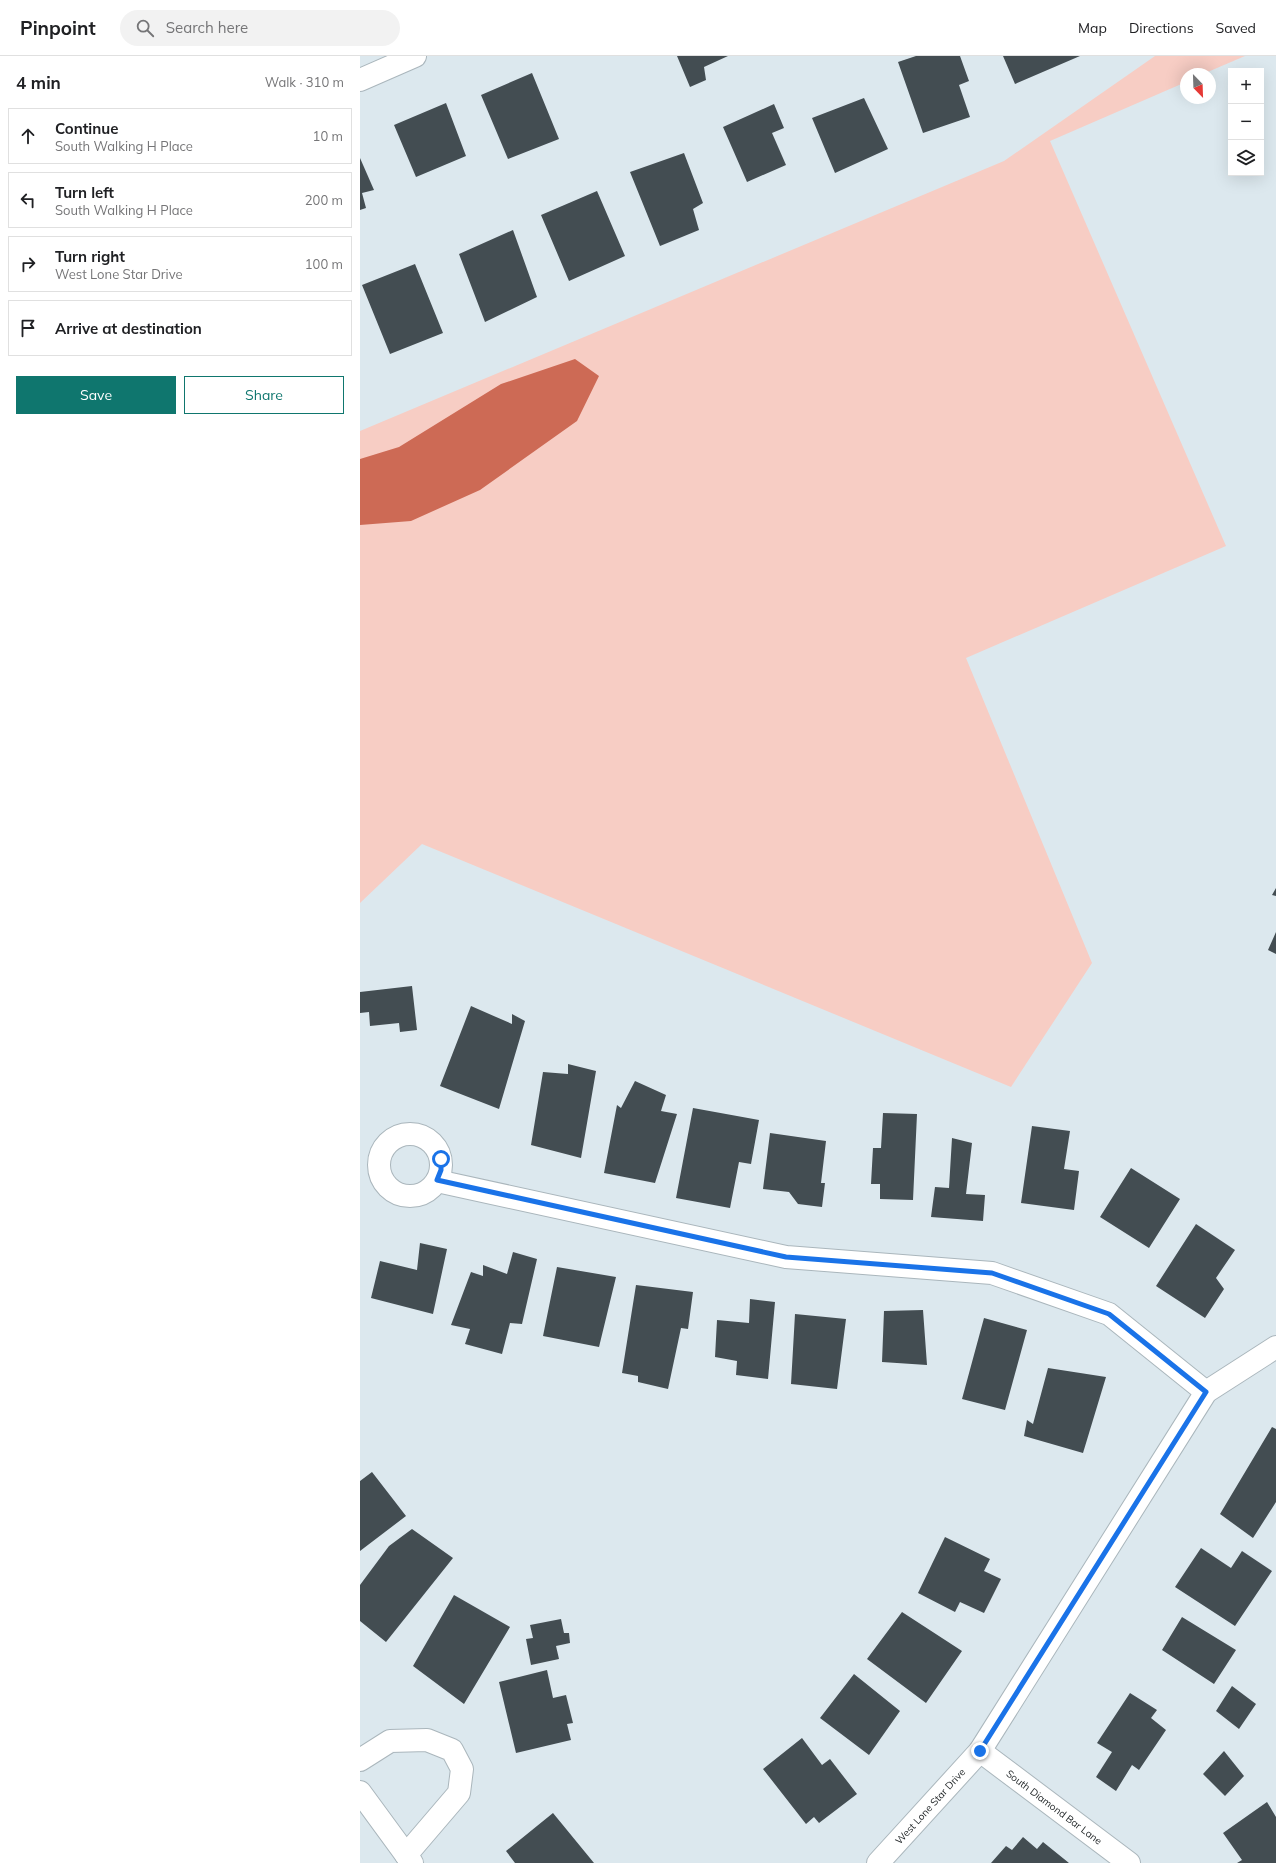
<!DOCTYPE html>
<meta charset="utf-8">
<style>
:root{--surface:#fff;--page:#f2f2f2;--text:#202124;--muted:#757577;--line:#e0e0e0;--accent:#0f766e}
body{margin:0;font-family:Mulish,sans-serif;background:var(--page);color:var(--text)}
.controls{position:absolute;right:12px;top:12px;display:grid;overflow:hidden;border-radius:0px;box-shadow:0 4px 16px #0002}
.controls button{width:36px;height:36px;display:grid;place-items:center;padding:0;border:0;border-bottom:1px solid var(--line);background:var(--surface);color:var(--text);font:20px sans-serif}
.compass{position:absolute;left:820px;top:12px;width:36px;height:36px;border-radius:50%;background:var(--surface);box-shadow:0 4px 16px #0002;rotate:157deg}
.stop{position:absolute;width:12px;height:12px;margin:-9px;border:3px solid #1a73e8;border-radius:50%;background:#fff}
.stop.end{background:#1a73e8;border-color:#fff;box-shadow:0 1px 4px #0008}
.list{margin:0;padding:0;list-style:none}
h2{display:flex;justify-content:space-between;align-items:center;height:52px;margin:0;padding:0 16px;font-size:17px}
h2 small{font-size:13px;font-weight:400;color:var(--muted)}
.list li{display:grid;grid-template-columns:26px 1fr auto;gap:12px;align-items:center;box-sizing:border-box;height:56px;margin:0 8px 8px;padding:0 8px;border:1px solid var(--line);border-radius:0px}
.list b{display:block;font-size:15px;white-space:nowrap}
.list p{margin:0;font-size:13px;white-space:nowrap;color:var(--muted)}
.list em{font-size:13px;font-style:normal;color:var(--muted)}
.actions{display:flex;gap:8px;padding:12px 16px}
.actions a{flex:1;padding:9px 0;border:1px solid var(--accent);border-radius:0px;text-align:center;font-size:14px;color:var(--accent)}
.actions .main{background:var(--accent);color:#fff}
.icon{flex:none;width:22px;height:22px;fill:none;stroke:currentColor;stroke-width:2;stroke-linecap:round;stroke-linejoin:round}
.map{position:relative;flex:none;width:916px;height:1807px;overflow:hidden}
header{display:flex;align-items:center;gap:24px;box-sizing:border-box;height:56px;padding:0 20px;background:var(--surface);border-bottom:1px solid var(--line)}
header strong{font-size:19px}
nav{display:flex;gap:22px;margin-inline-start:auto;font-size:14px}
.search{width:280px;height:36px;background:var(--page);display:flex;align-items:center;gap:10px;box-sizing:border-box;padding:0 14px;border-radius:22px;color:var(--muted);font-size:15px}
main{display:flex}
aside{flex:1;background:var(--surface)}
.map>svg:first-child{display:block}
</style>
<header>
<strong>Pinpoint</strong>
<div class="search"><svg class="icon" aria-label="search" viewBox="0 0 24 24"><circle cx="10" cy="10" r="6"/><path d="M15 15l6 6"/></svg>Search here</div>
<nav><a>Map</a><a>Directions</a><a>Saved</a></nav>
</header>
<main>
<aside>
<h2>4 min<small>Walk · 310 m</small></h2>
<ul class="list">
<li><svg class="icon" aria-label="ahead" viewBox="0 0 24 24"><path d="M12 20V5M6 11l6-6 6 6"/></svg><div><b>Continue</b><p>South Walking H Place</p></div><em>10 m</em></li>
<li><svg class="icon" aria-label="left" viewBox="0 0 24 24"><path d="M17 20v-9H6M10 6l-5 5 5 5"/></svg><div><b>Turn left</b><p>South Walking H Place</p></div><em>200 m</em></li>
<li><svg class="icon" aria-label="right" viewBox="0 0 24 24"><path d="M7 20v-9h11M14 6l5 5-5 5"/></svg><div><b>Turn right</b><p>West Lone Star Drive</p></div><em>100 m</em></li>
<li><svg class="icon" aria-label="arrive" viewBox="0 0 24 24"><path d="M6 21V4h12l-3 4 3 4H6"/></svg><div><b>Arrive at destination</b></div></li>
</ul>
<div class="actions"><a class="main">Save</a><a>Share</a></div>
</aside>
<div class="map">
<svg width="916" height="1807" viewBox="0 0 916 1807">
<rect width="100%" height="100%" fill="#dce8ee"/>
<path fill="#f7cdc4" d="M795,0H885L843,18H826V26L690,85L866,490L606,602L732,907L651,1031L62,788L0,847V375L644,105Z"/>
<path fill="#cd6a55" d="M215,303L239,320L217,365L120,434L51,465L0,469V403L39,391L141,328Z"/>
<path fill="#434d52" d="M317,0H368L344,11L346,24L330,31Z
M556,0H600L609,25L599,29L610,61L563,77L538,6Z
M643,0H720L655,28Z
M172,17L199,83L148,103L121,39Z
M504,42L528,93L475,117L452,62Z
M86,47L106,100L56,121L34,69Z
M414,48L424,72L412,77L426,109L387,126L363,71Z
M324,97L343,147L333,153L339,174L300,190L270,116Z
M0,102L14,134L2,137L6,152L0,154Z
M237,135L265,200L209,225L181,159Z
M153,174L177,241L125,266L99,198Z
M55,208L83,277L30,298L2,229Z
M916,832V840L912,839Z
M916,876V898L908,894Z
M52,930L57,974L40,976L39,967L10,970L9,956L0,957V936Z
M111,950L152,968V958L165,965L139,1053L80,1030Z
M208,1008L236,1015L221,1102L171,1089L183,1016L208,1018Z
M275,1025L306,1039L301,1055L317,1058L295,1127L244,1117L257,1049L261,1052Z
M333,1052L399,1064L391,1108L379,1106L370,1152L316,1142Z
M523,1057L557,1058L553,1144L520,1143V1128H511L513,1092H521Z
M672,1070L710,1075L704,1113L719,1115L714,1154L661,1147Z
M410,1077L466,1085L461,1127H465L462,1151L438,1148L429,1136L403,1133Z
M592,1082L612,1087L606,1138L625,1139L623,1165L571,1161L575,1131L589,1132Z
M771,1112L820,1143L789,1192L740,1161Z
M836,1168L875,1194L856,1222L864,1233L845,1262L796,1230Z
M60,1187L87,1193L73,1258L11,1242L20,1205L57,1214Z
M153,1196L177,1203L162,1268L150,1267L142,1298L105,1288L110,1273L91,1269L111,1216L123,1220V1209L147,1218Z
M197,1211L256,1221L239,1291L183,1280Z
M276,1229L333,1236L328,1273L321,1272L308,1333L278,1326V1320L262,1317Z
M390,1243L415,1246L408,1323L376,1319L377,1305L355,1301L357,1264L389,1267Z
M563,1254L567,1309L522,1306L524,1255Z
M435,1258L486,1263L477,1333L431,1328Z
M624,1262L667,1274L645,1354L602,1343Z
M688,1312L746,1321L723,1397L664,1380L667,1364L673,1368Z
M912,1371L916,1373V1446L893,1482L860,1458Z
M12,1416L46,1460L0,1495V1425Z
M52,1473L93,1502L26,1586L0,1565V1529L29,1490Z
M585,1481L630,1503L624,1515L641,1523L624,1557L600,1546L595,1556L558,1537Z
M841,1492L871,1512L882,1495L912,1515L875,1570L815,1531Z
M94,1539L150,1571L104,1648L53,1610Z
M542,1556L602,1595L566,1647L507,1603Z
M822,1561L876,1594L854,1628L802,1594Z
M201,1563L204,1577H209L210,1587L196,1590L199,1603L171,1609L166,1583L173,1582L170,1569Z
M187,1614L193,1642L206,1639L213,1667L207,1668L211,1684L156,1697L139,1626Z
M494,1618L540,1655L509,1699L460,1662Z
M872,1630L896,1648L879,1673L856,1655Z
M770,1637L797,1654L791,1662L806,1674L779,1714L772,1709L756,1735L736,1721L752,1696L737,1687Z
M442,1682L462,1709L470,1703L497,1738L459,1767L454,1761L446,1768L403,1713Z
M864,1695L884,1720L865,1740L843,1718Z
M907,1746L916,1761V1807H877L882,1804L863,1777Z
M193,1757L234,1807H155L146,1795Z
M663,1781L677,1793L683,1786L709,1807H631L646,1790L652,1794Z"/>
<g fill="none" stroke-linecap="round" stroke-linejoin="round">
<defs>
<g id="minor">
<path d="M0,24L55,0"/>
<circle cx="50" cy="1109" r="31"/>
<path d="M77,1125L426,1201L632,1217L749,1258L846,1336"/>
<path id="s1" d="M620,1695L769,1807"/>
<path d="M0,1704L30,1685L67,1684L92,1694L102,1713L99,1737L46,1799"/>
<path d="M0,1736L52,1807"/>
<path id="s2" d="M518,1807L620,1695L846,1336L916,1291"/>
</g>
</defs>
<use href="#minor" stroke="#aab6bc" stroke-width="24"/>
<use href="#minor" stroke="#fff" stroke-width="22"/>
</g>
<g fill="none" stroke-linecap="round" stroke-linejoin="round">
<path stroke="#1a73e8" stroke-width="5" d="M81,1103V1114L77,1124L426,1201L632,1217L749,1258L846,1336L620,1695"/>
</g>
<g text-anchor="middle" stroke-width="4" stroke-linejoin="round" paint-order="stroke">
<g font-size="10" fill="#1d2224" stroke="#e9f5fc">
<text dy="4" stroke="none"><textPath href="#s2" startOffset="77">West Lone Star Drive</textPath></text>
<text dy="4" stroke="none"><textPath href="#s1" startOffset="93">South Diamond Bar Lane</textPath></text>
</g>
</g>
</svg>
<div class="controls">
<button>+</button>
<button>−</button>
<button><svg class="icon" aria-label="layers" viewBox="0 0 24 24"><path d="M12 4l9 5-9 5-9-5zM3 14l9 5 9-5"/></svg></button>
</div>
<svg class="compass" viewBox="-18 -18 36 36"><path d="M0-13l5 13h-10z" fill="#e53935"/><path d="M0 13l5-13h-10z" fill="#757577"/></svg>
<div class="stop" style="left:81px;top:1103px"></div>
<div class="stop end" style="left:620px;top:1695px"></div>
</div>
</main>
